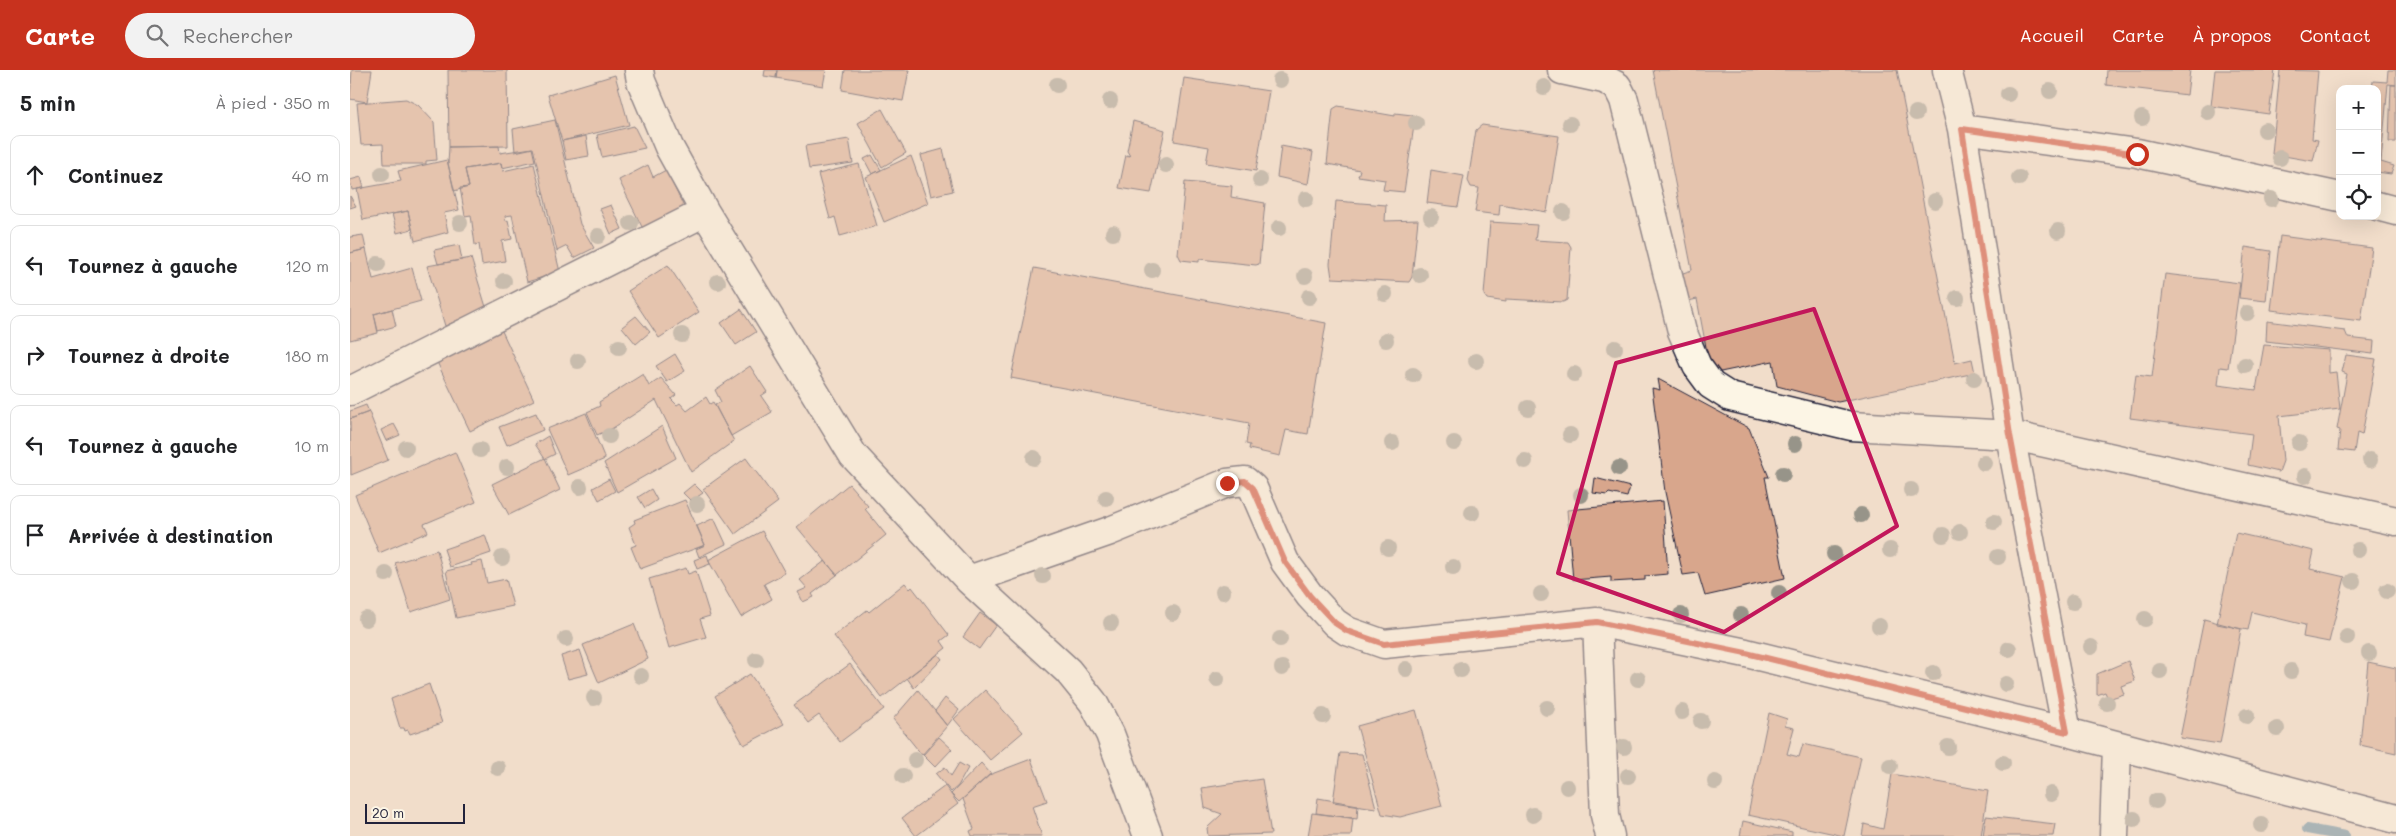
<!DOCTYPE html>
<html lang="fr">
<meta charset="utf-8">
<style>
:root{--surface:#fff;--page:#f2f2f2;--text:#202124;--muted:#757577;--line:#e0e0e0;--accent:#c8321e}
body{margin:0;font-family:Mali,sans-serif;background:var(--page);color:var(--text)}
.controls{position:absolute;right:15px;top:15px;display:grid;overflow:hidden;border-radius:10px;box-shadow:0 5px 20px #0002}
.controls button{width:45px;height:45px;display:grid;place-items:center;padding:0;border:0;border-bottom:1px solid var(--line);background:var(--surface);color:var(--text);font:25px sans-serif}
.scale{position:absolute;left:15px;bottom:12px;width:100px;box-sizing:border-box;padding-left:5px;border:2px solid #22223b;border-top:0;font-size:14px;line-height:18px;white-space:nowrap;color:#22223b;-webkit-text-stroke:4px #fcf5e5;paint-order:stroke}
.stop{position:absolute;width:15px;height:15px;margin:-11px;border:4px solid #c8321e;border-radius:50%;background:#fff}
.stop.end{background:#c8321e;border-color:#fff;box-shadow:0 1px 5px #0008}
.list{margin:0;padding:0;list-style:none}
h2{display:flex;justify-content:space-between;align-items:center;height:65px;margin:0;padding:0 20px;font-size:21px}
h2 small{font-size:16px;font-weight:400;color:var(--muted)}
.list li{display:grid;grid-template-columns:32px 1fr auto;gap:15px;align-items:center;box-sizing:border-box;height:80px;margin:0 10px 10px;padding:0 10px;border:1px solid var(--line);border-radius:10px}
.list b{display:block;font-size:19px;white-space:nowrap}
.list em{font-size:16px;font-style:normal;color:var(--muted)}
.icon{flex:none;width:28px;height:28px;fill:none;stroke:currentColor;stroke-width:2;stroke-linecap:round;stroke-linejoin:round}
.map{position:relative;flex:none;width:2046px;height:766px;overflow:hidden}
header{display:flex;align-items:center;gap:30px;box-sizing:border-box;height:70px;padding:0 25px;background:var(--accent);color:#fff}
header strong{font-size:24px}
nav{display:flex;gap:28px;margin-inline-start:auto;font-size:18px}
.search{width:350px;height:45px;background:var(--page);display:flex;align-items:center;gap:12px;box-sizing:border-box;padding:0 18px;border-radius:28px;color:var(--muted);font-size:19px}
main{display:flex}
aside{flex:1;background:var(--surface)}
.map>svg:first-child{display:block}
</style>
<header>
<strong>Carte</strong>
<div class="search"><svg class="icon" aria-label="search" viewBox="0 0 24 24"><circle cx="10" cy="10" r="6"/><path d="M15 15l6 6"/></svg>Rechercher</div>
<nav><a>Accueil</a><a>Carte</a><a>À propos</a><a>Contact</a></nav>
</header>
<main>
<aside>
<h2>5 min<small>À pied · 350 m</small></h2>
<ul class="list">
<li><svg class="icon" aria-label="ahead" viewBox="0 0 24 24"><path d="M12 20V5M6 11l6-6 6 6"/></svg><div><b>Continuez</b></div><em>40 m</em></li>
<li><svg class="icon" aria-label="left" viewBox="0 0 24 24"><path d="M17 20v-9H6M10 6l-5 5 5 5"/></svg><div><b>Tournez à gauche</b></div><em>120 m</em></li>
<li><svg class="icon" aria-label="right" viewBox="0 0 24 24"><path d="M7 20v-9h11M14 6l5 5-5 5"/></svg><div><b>Tournez à droite</b></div><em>180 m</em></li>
<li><svg class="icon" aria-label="left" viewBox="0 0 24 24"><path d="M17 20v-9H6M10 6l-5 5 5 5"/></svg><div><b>Tournez à gauche</b></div><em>10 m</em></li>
<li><svg class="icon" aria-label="arrive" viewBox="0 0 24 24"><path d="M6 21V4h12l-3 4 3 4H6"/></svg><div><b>Arrivée à destination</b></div></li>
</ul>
</aside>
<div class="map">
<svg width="2046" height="766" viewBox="0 0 2046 766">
<rect width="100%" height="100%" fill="#f1ddca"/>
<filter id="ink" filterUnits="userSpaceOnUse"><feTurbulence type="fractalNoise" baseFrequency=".02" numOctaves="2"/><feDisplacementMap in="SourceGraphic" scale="10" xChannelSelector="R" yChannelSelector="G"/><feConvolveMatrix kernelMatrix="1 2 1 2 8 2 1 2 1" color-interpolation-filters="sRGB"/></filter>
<g filter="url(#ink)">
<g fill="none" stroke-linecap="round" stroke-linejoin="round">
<path stroke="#58849c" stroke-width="10" d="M1957,759L1995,766"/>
</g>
<path fill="#d8a68c" stroke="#22223b" d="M2,0H22L17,32L0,29Z
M98,0H157L158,76L99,77Z
M415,0H427L426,8L414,6Z
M427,0H476L473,16L426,8Z
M495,0H559L553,31L492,20Z
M1303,0H1547L1605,293L1622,289L1625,303L1488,332L1427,316L1423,291L1361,304L1347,229L1334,232L1327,205L1342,200Z
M1757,0H1840L1837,25L1756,15Z
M1865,0H1925L1919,44L1861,36Z
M1930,0L1968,1L1962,69L1968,70L1963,91L1922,84Z
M2038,0H2046V15L2038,14L2031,92L2044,96L2041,104L2027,102V19H2022L2023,11L2037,12Z
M265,5L279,55L212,71L198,25Z
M834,8L919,21L906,101L856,93L859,77L824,71Z
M2041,15H2046V72H2039Z
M56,29L68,35L84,52L87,90L76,91V94H34L33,74L11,75L7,33Z
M988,36L1045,46V43L1062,45L1065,49L1054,122L1033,120L1035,110L1008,106L1010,100L977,94L983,39Z
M532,39L556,83L532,97L508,53Z
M205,50L230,154L244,178L224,188L217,176L207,181L183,78L165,82L163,59Z
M783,51L815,60L801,123L769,118L776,85L780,86L777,81Z
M1132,55L1209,66L1197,142L1150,134L1149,145L1125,142L1129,118L1121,117L1118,111L1126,60Z
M284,56L295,78L252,87L247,65Z
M236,66L239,86L216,90L212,71Z
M499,69L503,93L459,99L455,76Z
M149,76L150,83L182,78L185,91L152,98L151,93L115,99L119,117L104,121L98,93L99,77Z
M931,76L963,82L958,114L927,107Z
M593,79L603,121L581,126L571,85Z
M522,85L531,100L522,104L514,89Z
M561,86L578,133L534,152L516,107Z
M97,90L109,140L94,143L98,162L65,171L58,141L13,150L7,119L51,111L48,101Z
M151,93L153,101L184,94L210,202L177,212L162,145L155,146L156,151L158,150L162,169L152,171L155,191L132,195L129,174L125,175L121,145L115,146L110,118L119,117L115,99Z
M509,94L527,156L490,166L485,147L480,149L468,104Z
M298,95L303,107L316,100L334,137L293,159L269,110Z
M1081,100L1114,106L1108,137L1077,133Z
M11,107L14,118L2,120L0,110Z
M835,112L882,116L881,127L915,133L909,194L906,195L849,189V192L831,190L828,184Z
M0,126L6,136L0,138Z
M986,131L1036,135L1035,151L1068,150L1062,207L1059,212L982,208L980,194Z
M261,135L272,159L261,164L250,139Z
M58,141L62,159L47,163L42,144Z
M1140,152L1187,155L1185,170L1218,172L1221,177L1217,230L1213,232L1156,229V232L1137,229L1134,225Z
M13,165L16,179L0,183V167Z
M1930,166L2022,178L2011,251L1921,240Z
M109,175L112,190L88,194L84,180Z
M1895,177L1921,181L1916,231L1889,228Z
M16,179L23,209L62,198L71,231L24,244L28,263L0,270V183Z
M121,188L136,237L95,256L77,196Z
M318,195L349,242L309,268L278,221Z
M684,198L976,253L958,364L936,360L930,386L899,379L900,375L896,374L899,353L661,308Z
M1815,204L1890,213L1878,298L1870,297L1868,315L1906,320L1914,275L1979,280V303L1986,302L1990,339L1929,346L1933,391L1929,402L1898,395L1902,364L1780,348L1786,305L1802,307Z
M42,239L46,256L28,261L24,244Z
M391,239L406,262L386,275L371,253Z
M286,246L300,262L286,274L272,257Z
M1917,251L1995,261L1998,268L2024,271L2023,284L1916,271Z
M152,261L184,330L120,361L87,292Z
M325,284L335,301L317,312L306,296Z
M1996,285L2026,289L2012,365L2007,363L2004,382L1988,380L1990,360L1987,359L1997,304L1992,302Z
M400,296L417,322L411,326L422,342L381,366L365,335L371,332L365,320Z
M293,304L299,316L311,308L326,325L321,329L327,335L330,333L337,341L356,327L360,334L363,332L384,371L341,402L306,330L263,358L247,365L237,342L250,336L249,332Z
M1308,309L1399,358L1419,407H1415L1435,508L1355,526L1348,503L1333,505L1315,422L1302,318L1310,320Z
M16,335L19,342L0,349V341Z
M19,342L38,390L1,405L0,349Z
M186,343L193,360L157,375L149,357Z
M236,343L255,389L218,405L197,359Z
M44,354L50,365L36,371L31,360Z
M312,356L326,388L267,422L254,393Z
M198,366L205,384L195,389L185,374Z
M105,382L126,432L74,454L78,462L29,483L5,425Z
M195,388L210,420L159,445L142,414Z
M396,388L428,432L385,464L353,419Z
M1245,408L1280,417L1277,427L1259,423L1257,425L1243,423Z
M259,409L265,421L249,430L243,418Z
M344,414L353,423L341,431L333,423Z
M499,414L518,436L515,439L536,465L487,505L447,457Z
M301,419L307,430L295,438L288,427Z
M335,430L355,475L290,499L281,477L286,475L279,457L285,453L284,450Z
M1313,431L1318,504L1295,506V510L1261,512V507L1223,510L1217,440Z
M364,448L376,474L349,487L346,479L355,475L347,456Z
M412,461L435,503L414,514L422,529L391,547L358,490Z
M1886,463L1964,481L1960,499L1995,507L1979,572L1953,567L1955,555L1902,542L1898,560L1867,554Z
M135,465L141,483L100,497L94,479Z
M87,480L100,529L61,542L45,493Z
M357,485L360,494L347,499L344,490Z
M132,491L137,513L156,509L163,536L106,548L96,501L122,495L121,493Z
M475,491L487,505L462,524L464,527L453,532L448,522L457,518L450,510Z
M336,498L338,504L346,501L360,546L350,549L356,567L319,578L299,509Z
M555,513L560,519L562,517L599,565L591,571L596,578L532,628L484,566L517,540L519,542Z
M630,543L646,555L629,579L613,567Z
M1854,549L1891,559L1870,674L1830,668Z
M284,554L298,589L249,613L233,575Z
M230,580L238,604L218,609L211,586Z
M588,584L592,589L564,618L557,608Z
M1778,591L1785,611L1771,616L1774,624L1758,629L1755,622L1747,625V604Z
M2018,592L2046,598V683L2010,675Z
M500,594L534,639L490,672L469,645L458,653L444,635Z
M400,604L434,654L394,675L365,626Z
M79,614L92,653L60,664L58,660L55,661L54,658H50L41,629Z
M568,620L597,656L572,685L543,649Z
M635,620L673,662L640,690L604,649Z
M595,628L609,640L597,656L585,641Z
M1066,640L1092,736L1050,747L1032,744L1007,656Z
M1419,643L1437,649L1435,656L1444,658L1437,684L1449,687L1453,674L1511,687L1494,766L1398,745Z
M589,667L602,679L585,697L573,685Z
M990,683L1012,684L1026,738L983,732Z
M681,689L697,731L682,736L692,766H622L620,761L624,759L613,729L639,705Z
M609,693L618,698L608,716L601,722L586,704L595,697L601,706Z
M631,693L641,704L609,732L601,724Z
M1542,704L1638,721L1631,766H1512L1514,754L1533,759Z
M912,709L921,764L858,766L857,758L872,744L855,738L852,718Z
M595,716L608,734L566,766L552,748Z
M968,728L1008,735L1007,749L966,743Z
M962,743L1003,748L1001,766H958Z
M1636,746L1705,754L1703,766H1633Z
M1393,751L1442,762V766H1390Z"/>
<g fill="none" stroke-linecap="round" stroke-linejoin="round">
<defs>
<path id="street" d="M289,0L291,11L319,77L355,142L503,385L619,510L718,601L743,632L760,664L798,766
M1212,0L1254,9L1267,16L1274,30L1332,261L1347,296L1361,315L1380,327L1501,356L1660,365L2046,451
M1597,0L1612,59L1660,365L1717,662
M1612,59L1787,83L1990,127
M2027,136L2046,141
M0,321L355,142
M619,510L760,461L877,413L895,411L903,418L935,492L960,526L985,553L997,561L1034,574L1247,552L1396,583L1717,662L2046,749
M1247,552L1255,745L1260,766
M1764,766L1767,676"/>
</defs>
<use href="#street" stroke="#22223b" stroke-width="31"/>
<use href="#street" stroke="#fcf5e5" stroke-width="28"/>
</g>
<g fill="#979489">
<circle cx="930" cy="10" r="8"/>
<circle cx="707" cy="15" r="8"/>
<circle cx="1194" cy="17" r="8"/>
<circle cx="1700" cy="21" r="8"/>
<circle cx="1658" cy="24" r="8"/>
<circle cx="760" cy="31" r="8"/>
<circle cx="1858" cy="42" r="8"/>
<circle cx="1566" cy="43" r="8"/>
<circle cx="1792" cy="48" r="8"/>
<circle cx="1066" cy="53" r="8"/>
<circle cx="1220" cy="54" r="8"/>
<circle cx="1915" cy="60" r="8"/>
<circle cx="1930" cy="88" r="8"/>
<circle cx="816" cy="95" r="8"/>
<circle cx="32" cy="104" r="8"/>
<circle cx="1669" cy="108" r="8"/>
<circle cx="910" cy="110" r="8"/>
<circle cx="956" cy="129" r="8"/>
<circle cx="1921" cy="129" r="8"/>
<circle cx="1585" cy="131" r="8"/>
<circle cx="1213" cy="142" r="8"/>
<circle cx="1081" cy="147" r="8"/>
<circle cx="110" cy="153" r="8"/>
<circle cx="281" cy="153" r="8"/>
<circle cx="929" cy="158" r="8"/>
<circle cx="1708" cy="161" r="8"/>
<circle cx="763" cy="163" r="8"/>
<circle cx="248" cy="166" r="8"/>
<circle cx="28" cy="194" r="8"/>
<circle cx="802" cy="200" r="8"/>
<circle cx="1070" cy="205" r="8"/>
<circle cx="955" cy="206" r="8"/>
<circle cx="154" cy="211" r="8"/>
<circle cx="368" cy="212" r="8"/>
<circle cx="1035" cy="224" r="8"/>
<circle cx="959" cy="227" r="8"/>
<circle cx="1607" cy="228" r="8"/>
<circle cx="1897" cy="243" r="8"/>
<circle cx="332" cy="265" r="8"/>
<circle cx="1036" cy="270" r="8"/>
<circle cx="269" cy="277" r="8"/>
<circle cx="1265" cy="278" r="8"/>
<circle cx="228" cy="291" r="8"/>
<circle cx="1126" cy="291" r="8"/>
<circle cx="1895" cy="295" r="8"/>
<circle cx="1224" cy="304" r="8"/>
<circle cx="1063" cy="305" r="8"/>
<circle cx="1624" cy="309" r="8"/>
<circle cx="1178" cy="338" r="8"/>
<circle cx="1220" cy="365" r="8"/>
<circle cx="259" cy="366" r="8"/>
<circle cx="1042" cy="373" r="8"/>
<circle cx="1104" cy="373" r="8"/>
<circle cx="1949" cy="373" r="8"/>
<circle cx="1445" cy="374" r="8"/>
<circle cx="56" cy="378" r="8"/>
<circle cx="130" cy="380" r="8"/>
<circle cx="684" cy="388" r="8"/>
<circle cx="2020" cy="390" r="8"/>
<circle cx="1175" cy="391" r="8"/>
<circle cx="1634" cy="393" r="8"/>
<circle cx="157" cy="397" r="8"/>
<circle cx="1269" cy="398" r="8"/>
<circle cx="1433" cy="404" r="8"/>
<circle cx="1955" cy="406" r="8"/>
<circle cx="230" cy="417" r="8"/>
<circle cx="1561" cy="420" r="8"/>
<circle cx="1231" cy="425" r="8"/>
<circle cx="756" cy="428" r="8"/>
<circle cx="347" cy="434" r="8"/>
<circle cx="1122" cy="443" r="8"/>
<circle cx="1511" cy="445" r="8"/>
<circle cx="1644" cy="452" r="8"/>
<circle cx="1610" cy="462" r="8"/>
<circle cx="1593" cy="465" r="8"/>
<circle cx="1038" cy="478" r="8"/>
<circle cx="1540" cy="480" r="8"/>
<circle cx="2008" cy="480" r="8"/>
<circle cx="1484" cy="484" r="8"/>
<circle cx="1648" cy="487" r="8"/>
<circle cx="152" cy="488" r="8"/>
<circle cx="1103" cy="497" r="8"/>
<circle cx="36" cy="504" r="8"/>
<circle cx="693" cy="506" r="8"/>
<circle cx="2003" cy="511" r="8"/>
<circle cx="2037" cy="521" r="8"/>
<circle cx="873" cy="522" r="8"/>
<circle cx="1429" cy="523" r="8"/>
<circle cx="1191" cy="524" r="8"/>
<circle cx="1723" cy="532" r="8"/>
<circle cx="823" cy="543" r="8"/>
<circle cx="1331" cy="545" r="8"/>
<circle cx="1391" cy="545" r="8"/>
<circle cx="16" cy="549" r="8"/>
<circle cx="1795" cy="549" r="8"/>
<circle cx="761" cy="553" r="8"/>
<circle cx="1529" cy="556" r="8"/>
<circle cx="1997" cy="567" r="8"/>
<circle cx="216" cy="569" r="8"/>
<circle cx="930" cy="569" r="8"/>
<circle cx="1741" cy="577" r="8"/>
<circle cx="1659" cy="579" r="8"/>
<circle cx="2019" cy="583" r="8"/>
<circle cx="406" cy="590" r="8"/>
<circle cx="932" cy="598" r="8"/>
<circle cx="1056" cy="599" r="8"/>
<circle cx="1111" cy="600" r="8"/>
<circle cx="1810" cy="601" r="8"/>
<circle cx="1941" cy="601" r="8"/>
<circle cx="1583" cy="603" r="8"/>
<circle cx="291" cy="606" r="8"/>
<circle cx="867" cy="609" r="8"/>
<circle cx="1288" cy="609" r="8"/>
<circle cx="1656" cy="614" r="8"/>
<circle cx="244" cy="628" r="8"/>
<circle cx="1757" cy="633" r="8"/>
<circle cx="1197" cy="638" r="8"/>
<circle cx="1332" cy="642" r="8"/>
<circle cx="973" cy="646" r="8"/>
<circle cx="1897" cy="646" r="8"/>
<circle cx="1351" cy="651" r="8"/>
<circle cx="1927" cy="659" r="8"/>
<circle cx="1274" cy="677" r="8"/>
<circle cx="1598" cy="677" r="8"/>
<circle cx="565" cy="690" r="8"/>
<circle cx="1653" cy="693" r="8"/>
<circle cx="1540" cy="696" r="8"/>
<circle cx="148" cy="698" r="8"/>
<circle cx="553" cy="706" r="8"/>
<circle cx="1278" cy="706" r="8"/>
<circle cx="1365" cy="712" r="8"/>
<circle cx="1217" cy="717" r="8"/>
<circle cx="1701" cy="724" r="8"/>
<circle cx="1806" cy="731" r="8"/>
<circle cx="1183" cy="745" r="8"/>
<circle cx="1784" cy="749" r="8"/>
<circle cx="1911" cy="755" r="8"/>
</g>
</g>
<g fill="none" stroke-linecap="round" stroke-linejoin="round" filter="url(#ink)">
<path stroke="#c8321e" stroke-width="6" d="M877,413L895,411L903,418L935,492L960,526L985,553L997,561L1034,574L1247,552L1396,583L1717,662L1660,365L1612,59L1787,84"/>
</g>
<path d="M0 0H2046V766H0ZM1464,239L1547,456L1374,562L1208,503L1266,293Z" fill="#f1ddca" fill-opacity=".55" fill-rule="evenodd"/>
<path fill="none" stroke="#c2185b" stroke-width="4" stroke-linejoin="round" d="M1464,239L1547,456L1374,562L1208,503L1266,293Z"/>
</svg>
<div class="controls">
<button>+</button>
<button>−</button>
<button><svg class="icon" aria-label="locate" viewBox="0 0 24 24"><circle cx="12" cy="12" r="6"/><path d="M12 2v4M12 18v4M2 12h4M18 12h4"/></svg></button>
</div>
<div class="scale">20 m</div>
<div class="stop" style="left:1787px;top:84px"></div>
<div class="stop end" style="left:877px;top:413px"></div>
</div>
</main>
